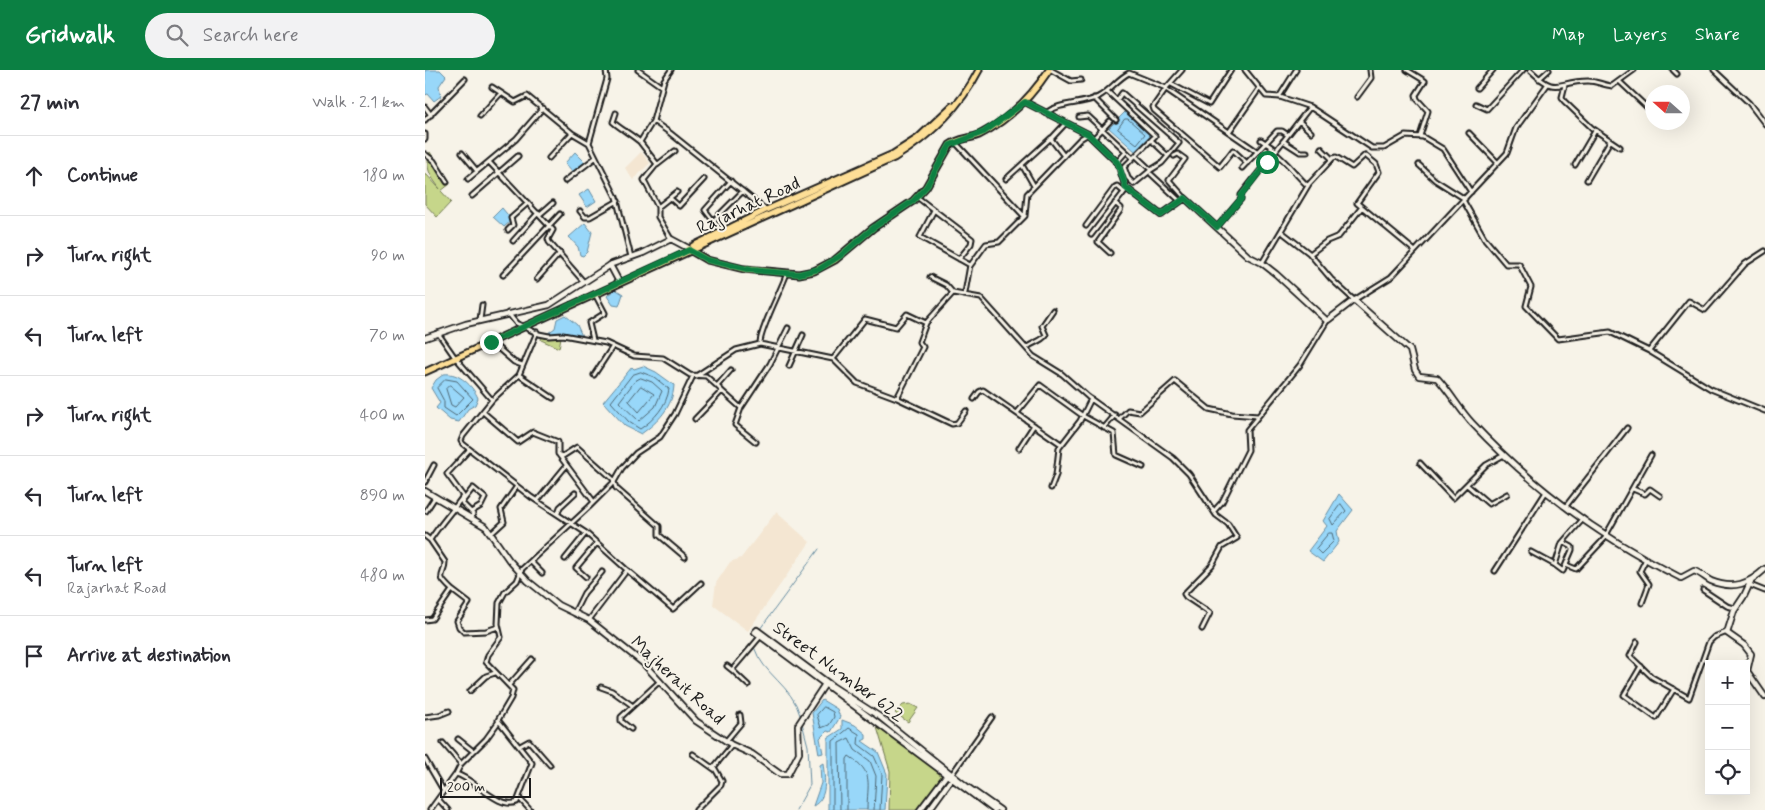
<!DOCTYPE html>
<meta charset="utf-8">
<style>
:root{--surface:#fff;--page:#f2f2f3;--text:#2b2b33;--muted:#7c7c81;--line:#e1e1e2;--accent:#0b8043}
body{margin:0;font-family:Mynerve,sans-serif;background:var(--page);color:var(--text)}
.controls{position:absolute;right:15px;bottom:15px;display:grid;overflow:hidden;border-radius:0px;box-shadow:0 5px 20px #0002}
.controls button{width:45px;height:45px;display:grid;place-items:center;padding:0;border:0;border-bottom:1px solid var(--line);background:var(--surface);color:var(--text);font:25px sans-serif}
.compass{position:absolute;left:1220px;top:15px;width:45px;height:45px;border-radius:50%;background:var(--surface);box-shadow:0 5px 20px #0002;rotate:291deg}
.scale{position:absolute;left:15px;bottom:12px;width:91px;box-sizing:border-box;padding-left:5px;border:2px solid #1c1c1c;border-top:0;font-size:14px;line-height:18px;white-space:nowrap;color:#1c1c1c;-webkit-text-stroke:4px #f7f3e8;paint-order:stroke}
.stop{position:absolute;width:15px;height:15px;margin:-11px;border:4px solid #0b8043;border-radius:50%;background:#fff}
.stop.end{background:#0b8043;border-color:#fff;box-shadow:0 1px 5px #0008}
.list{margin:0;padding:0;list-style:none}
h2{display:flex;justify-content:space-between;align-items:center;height:65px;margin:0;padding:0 20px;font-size:21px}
h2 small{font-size:16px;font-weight:400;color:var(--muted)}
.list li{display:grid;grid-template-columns:32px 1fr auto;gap:15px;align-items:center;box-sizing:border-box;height:80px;padding:0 20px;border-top:1px solid var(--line)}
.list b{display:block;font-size:19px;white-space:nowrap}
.list p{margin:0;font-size:16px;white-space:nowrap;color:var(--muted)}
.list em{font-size:16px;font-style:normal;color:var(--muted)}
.icon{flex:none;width:28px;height:28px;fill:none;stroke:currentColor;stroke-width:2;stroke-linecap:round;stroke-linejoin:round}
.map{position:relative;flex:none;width:1340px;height:740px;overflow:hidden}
header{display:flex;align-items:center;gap:30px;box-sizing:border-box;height:70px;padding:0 25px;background:var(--accent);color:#fff}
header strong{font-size:24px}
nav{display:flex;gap:28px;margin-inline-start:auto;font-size:18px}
.search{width:350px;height:45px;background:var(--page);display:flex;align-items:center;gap:12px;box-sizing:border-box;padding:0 18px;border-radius:28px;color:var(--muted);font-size:19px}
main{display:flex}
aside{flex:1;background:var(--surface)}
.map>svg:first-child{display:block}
</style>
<header>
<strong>Gridwalk</strong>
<div class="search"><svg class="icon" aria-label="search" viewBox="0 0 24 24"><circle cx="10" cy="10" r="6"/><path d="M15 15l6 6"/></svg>Search here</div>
<nav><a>Map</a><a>Layers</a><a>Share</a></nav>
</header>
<main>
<aside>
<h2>27 min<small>Walk · 2.1 km</small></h2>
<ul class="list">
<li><svg class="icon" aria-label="ahead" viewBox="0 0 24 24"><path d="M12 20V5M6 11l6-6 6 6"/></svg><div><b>Continue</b></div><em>180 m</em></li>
<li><svg class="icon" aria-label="right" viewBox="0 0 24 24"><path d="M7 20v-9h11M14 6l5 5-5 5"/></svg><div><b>Turn right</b></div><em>90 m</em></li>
<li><svg class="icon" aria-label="left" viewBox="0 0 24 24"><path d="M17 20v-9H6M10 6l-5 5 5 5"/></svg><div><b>Turn left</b></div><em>70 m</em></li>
<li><svg class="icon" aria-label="right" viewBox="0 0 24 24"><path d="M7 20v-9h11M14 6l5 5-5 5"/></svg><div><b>Turn right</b></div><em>400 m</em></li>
<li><svg class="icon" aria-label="left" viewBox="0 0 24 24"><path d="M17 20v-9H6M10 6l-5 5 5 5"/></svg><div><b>Turn left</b></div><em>890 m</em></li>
<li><svg class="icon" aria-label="left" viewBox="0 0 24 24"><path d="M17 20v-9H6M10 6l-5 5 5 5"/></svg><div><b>Turn left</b><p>Rajarhat Road</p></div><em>480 m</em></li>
<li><svg class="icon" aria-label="arrive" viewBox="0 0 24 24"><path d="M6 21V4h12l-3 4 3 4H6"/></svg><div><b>Arrive at destination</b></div></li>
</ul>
</aside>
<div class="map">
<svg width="1340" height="740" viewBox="0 0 1340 740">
<rect width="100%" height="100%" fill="#f7f3e8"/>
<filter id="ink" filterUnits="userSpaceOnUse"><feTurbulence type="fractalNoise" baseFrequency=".02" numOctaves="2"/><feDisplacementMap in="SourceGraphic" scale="10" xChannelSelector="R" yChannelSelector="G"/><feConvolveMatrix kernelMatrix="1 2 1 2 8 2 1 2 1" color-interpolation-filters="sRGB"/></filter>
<g filter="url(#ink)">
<path fill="#f4e6d2" d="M216,82L225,93L208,110L200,98Z
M351,442L385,472L323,561L288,535L291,513L305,492L316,488Z"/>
<path fill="#c6d68a" stroke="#717953" d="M5,82L25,114L16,121L26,132L12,147L0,134V103L15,119C5,105 0,100 5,82Z
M117,265L136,267L134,278L116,270Z
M485,634L493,638L483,652L470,643L478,635Z
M451,654L523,707L501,740H464L465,701Z"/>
<path fill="#98d7f9" stroke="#668ca1" d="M0,0H15L21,6L14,16L16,26L9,31L3,24L0,25Z
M701,41L729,65L711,82L684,58Z
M150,82L162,94L150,104L140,93Z
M164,119L171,131L162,137L154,125Z
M77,138L87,150L79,157L68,147Z
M160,153L167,162L162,182L158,186L155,185L153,177L144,167Z
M190,219L198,224L194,236L188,235L182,226Z
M140,245L152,255L157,266L123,263L130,258L132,249Z
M218,296L231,302L249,315C248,337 233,352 216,364L200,356L178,332L207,297L209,299Z
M19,304C34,302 48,316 53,328L50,335L43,339L34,352L25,350L11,338L15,333L6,318L11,310Z
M914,424L928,440L912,461L914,472L898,492L883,481L902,456L898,451Z
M397,630L412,639L415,647L406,662L402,661L395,668L398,683L394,684L387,643Z
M417,650L430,655L441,664V669L437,671L453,682L462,704L460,740H403V668L417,659Z
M398,693C400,709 403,728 388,736L396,713L395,695Z"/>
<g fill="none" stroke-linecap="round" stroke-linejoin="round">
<path stroke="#4e6774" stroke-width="1" d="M700,49H703L720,64L712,74L693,59Z
M216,302L229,307L244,319C242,335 229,350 215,359L204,352L186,332L207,305Z
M216,308L227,312L237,321L230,337L214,351L194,332L210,311Z
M21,309L32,311L48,329L31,346L19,338V331L12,318Z
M25,315L39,327L30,337L26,335L21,319Z
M216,316L229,324L214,342L204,331Z
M916,434L921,441L908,455L905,449Z
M904,463H907L909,471L896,484L891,479Z
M399,637L408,642L409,647L404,655L396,658L392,645Z
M408,740V671L424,658L434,664L433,674L449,686L457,704L455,740
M415,740L414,673L424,668L430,680L445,691L451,706L449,740
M422,740V689L424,686C450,703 442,713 442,740"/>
<path stroke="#668ca1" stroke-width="1" d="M335,559L394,479
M329,571L331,566
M329,577C338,605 367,615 375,645
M371,740L385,715L383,676L377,653"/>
<defs>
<path id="street" d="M181,0L182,9L164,73L191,127L206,187
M213,0L237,17
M626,0L646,11L656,10
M820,0L841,26L855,27L885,37L947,78H959L980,66L998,67L1018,79L1046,122
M982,0L1000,11L991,25L992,29L1003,41L995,66
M1105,0C1133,27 1131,11 1163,11C1171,11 1178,15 1187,16L1209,0
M1248,0L1252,4
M1289,0L1324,33L1340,54
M1114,9L1124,0
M1195,12L1228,43
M746,14L784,34L806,0
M1140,15L1137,27L1139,31L1167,58L1195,77
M67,17L90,32L102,26L147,63L164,73
M742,17L728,37L729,40L795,97L808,80L822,93
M1052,18L1068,0
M741,19L833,82
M682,21L730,66L699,97L703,108L709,114L726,100
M854,27L871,0
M932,27L946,8L945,0
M669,28L691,50
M692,30L697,23L754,73L737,93L726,100L711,86
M1051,34L1062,39L1098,0
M0,37L6,45
M191,43L188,52C197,60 206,64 215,72
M621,43C635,32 656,35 673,27C685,21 692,9 704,3L741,18L757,0
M55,46L76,23
M654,47L663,46L708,88
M0,50L40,9
M228,51L239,10L246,0
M874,51L886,62
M804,62L834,19
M1044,63L1073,93
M0,64V69
M668,69L685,51
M726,70L743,86
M836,70L851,80
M858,71L875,82H882
M530,72L599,146
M896,78L907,89
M849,82C864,94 870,104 883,116
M37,83L52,101
M0,84L9,91L22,112
M639,86L626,69L640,54
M749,86L753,84L760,89L744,110L760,128
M124,88L147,63
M64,92L128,160L123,169L124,172L158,211
M692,92L701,82
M232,95L250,81
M597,95L609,116
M994,95L1010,110L1040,129
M1150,95L1170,61
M817,98L852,61H857L863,65
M726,104L755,131
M43,109L91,69L118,38
M581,109L626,68
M1162,110L1185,71
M140,111L170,88
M47,126L93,86
M492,127L547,169L546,174L534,189
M245,128L254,136L279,109
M1038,130L1060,169L1081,194H1094L1106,217L1101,236L1133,269L1185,262L1224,281L1286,319L1340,341
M233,137L252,122
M155,141L160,147H165L193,131
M508,142L495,167L545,195L540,223
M114,145L128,133
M289,150L318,121
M661,156L690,117L692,116L699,122
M792,157L816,129V125L885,37
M83,160L88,155L86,148L103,133
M297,162L280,140L306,111
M857,162L884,183L906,209L929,230L966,207L1082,83L1091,58L1122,15
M666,165L700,121
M246,169L233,147V137L219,110L232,94L215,72L228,51L245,63L341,140
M88,171L113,143
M685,183L673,172L695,141L696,138L690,133
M885,184L902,171L914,166L937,137
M837,193L884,114L908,88L911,87L927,97L940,85L951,94L954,102L932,133L990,181
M545,196L561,174L574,172L600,146L602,124L655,69L663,64
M362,203C357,218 334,262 335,274L408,289L440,249L471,257L482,244L501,253L528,223L556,228L608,286L637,304L663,327L748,388L764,404L791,445L803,454L812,468L797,477L787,495L759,524L761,527L785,543L777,559
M78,205L135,144
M505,207L521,215L528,223
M112,209L135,183
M83,243L91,253L114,264L124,266L138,265L181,273L209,286L238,288L265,305L281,306L292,316
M55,250L57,235
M13,263L29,286L67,330L94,305L128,328
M168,270L164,253L180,243L170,224
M66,272L89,292L97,295
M601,278C608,272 616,272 621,265L617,256L628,240
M1224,281L1264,231L1280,240L1320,194L1340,181
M408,289L432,313L472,328L527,354L532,353L541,341
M364,296L378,265
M94,305L112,262
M169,305L188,276
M271,306L311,280L335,274
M297,321L292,316L306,300
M472,328L498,277L494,272L501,253
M549,329L554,322L558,320L636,374
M67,330L38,366L36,371L38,374L106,427L161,463L202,500L164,550
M316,338L345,294L363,258
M58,342L93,372L108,362L133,372V384L138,386L152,377L188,409L191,418L234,456V465L260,487
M592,343L615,315L658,346L689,363L691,385L718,397
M695,348L703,340L715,342L750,311L784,339L807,344L833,346
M270,349L297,321L316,338L310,355L331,372
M679,358L690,345
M594,378L609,355
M134,385L169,432
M995,393L1028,428L1061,395L1079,385
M0,412L9,395
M1042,415L1064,434L1082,424
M626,418L631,405L634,378L655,351L666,329
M1208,419L1220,424L1225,419L1235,426
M113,430L141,396
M1141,436L1202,358
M1,441L10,427
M789,441L797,432L823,380L822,360L875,295L902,251
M133,443L135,437L150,423
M46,448L48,444L38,434L37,432L48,418L60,428L56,436L46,442
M67,463L79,452L76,439L92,416
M1181,465L1226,385
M0,466L5,470
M1106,482L1130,495L1137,473L1158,449
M140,489L161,463
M106,492L117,503
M1130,495L1138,501L1147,480V477L1138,472
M1141,495L1151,499L1182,466
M202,500L248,539L276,513
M1070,501L1121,422
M161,507L151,498L172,473
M1325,515L1340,521
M27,520L44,533L32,551L34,557L39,562L61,561L73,557
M1278,520L1302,536L1310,538
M1217,533L1224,514L1215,501L1221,489
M149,543L159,523L177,502
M0,550L7,549L27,520C9,503 20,508 20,492L5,470C15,454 27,442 38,426L22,404L44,380
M1212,572L1205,586L1227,607L1264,628L1284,572L1289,567L1302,562
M302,596L307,600
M1216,596L1199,625L1231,648L1249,619
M84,615L107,589
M323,615L307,600L335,567
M176,617L187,621L208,636
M45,621L61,606L70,603
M0,647L14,645L24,641
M206,659L196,651V647L235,611
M33,669L48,681
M301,671L316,653L315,645
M18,673L36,694
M95,676L104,671L125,695
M268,684L289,699
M0,689L18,720
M31,704C48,708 74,740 92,732L107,693L73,650L86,628L88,620L61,592L63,585L76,567L73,554L74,533L80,522L92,511L97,499L164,437L189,412L197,398L211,383L235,367L250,344L268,306
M527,704L567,647
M94,728L105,740
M13,729L23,740
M5,740L31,704L36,694L61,669L74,651
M271,740L296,715L297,711L289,697L307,675"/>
<path id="secondary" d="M600,32L663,64L693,93L701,118L736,145L760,128L823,186L837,193L851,204L901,250H903L929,230L985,280L990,300L994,306L1012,308C1025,322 1034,339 1047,353C1107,417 1178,469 1256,508L1269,501C1276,503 1280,508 1286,511C1309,520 1324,514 1340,499
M185,195L193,210
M0,268L41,254L124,235L187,194L218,183L246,169L263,178
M0,421L61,457L84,490L103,511L133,535L164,550L218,593L271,651L307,675L327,684L355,704H363L374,683L373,655L400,614
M1326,511L1319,526L1309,541L1302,563L1319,575L1326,584L1322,601L1340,627
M495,740L523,703
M504,740L528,707
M569,740L330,562L332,560L407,616L455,647L541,716L575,740"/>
<path id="primary" d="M268,176L341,140L468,84L493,68L527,36
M263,179L282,190L319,199L374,204L389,201L410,190L448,158L488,131L501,117L525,75C533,68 544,69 554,65C584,50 606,27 624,0
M0,302L469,88C505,66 535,37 554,0"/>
</defs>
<use href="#street" stroke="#1c1c1c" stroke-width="7"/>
<use href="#secondary" stroke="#1c1c1c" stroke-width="8"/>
<use href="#primary" stroke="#1c1c1c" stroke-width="9"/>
<use href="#street" stroke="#f7f3e8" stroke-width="3"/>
<use href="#secondary" stroke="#f7f3e8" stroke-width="4.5"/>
<use href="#primary" stroke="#fdde96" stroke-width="5"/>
</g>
</g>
<g fill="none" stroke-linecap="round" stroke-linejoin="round" filter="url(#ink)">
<path stroke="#0b8043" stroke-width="6" d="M66,272L264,180L282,190L326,200L374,204L394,199L415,186L448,158L488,131L501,117L525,75L559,62L600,32L663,64L693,93L701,118L736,145L760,128L792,157L816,129V126L842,92"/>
</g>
<g text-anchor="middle" stroke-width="4" stroke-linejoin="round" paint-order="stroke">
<g font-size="18" fill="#1c1c1c" stroke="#f7f3e8">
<text transform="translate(323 135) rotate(-25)" y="6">Rajarhat Road</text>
<text transform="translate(414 601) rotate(36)" y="6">Street Number 622</text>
<text transform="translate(253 610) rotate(43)" y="6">Majherait Road</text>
</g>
</g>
</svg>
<div class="controls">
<button>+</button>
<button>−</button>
<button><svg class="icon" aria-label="locate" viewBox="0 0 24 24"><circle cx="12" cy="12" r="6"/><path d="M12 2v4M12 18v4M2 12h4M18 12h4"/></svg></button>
</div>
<svg class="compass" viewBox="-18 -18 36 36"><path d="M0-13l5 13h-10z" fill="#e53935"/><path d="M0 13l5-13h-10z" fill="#7c7c81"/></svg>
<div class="scale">200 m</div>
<div class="stop" style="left:842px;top:92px"></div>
<div class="stop end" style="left:66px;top:272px"></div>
</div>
</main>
